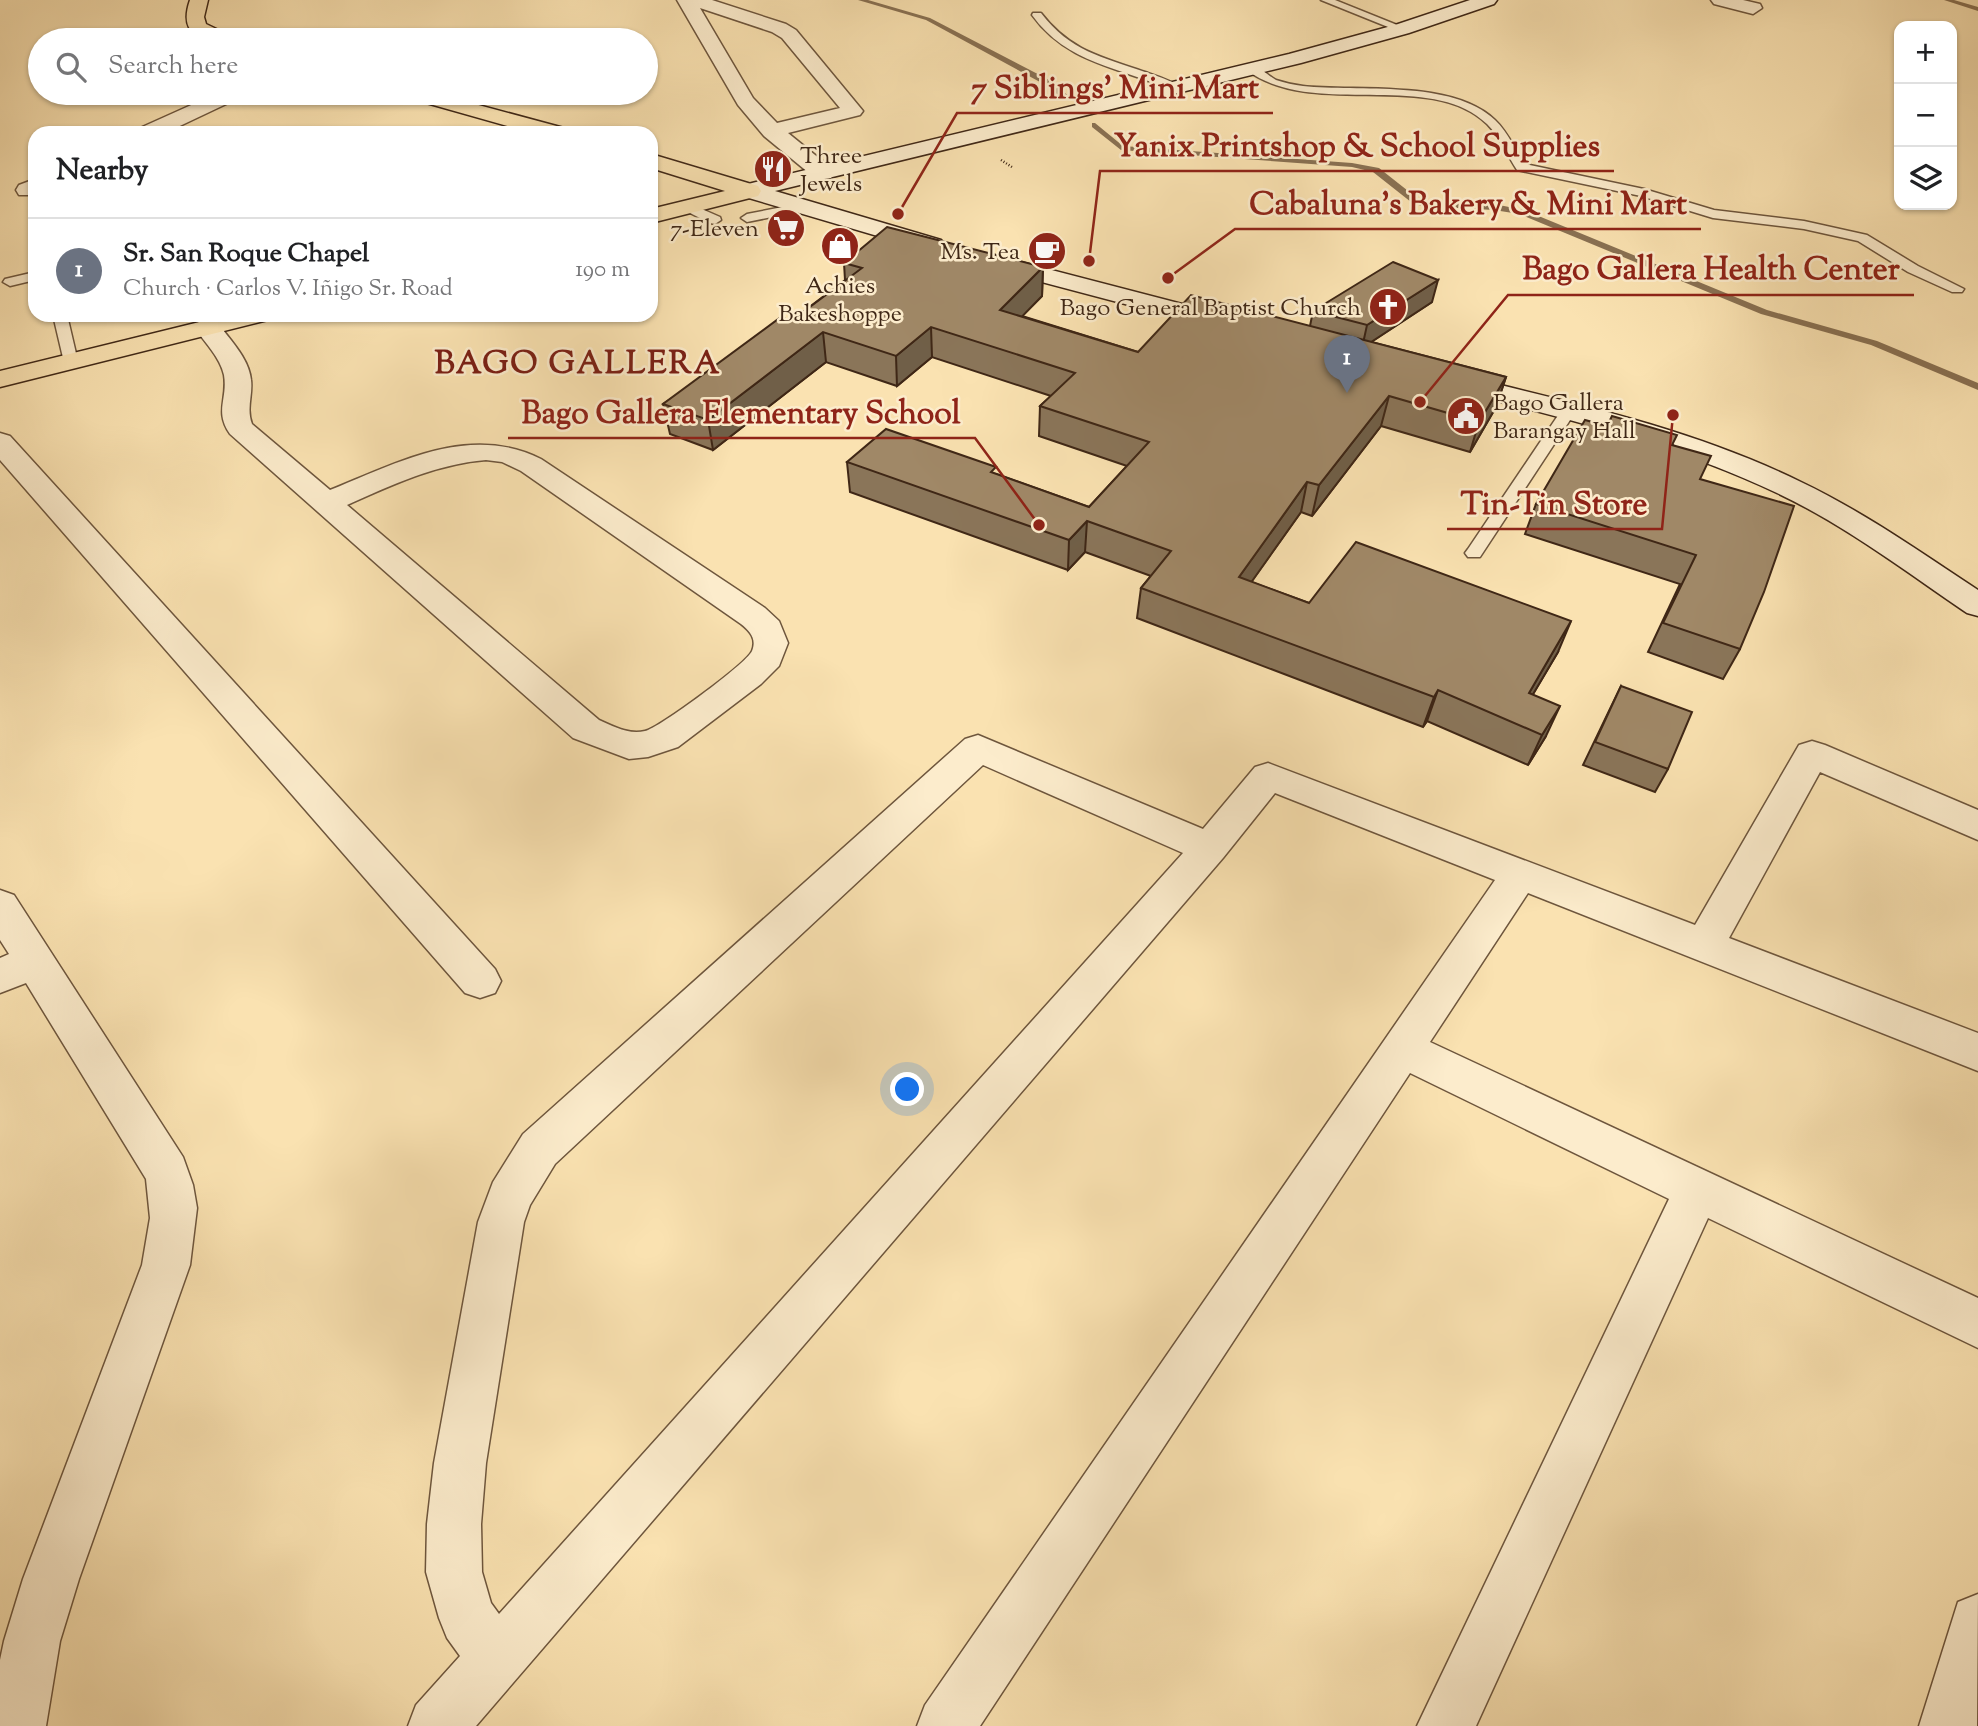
<!DOCTYPE html>
<meta charset="utf-8">
<style>
:root{--surface:#fff;--page:#f2f2f2;--text:#202124;--muted:#757577;--line:#e0e0e0;--accent:#2563eb}
body{margin:0;font-family:"Sorts Mill Goudy",serif;background:var(--page);color:var(--text)}
.controls{position:absolute;right:21px;top:21px;display:grid;overflow:hidden;border-radius:14px;box-shadow:0 2px 5px #0004}
.controls button{width:63px;height:63px;display:grid;place-items:center;padding:0;border:0;border-bottom:2px solid var(--line);background:var(--surface);color:var(--text);font:35px sans-serif}
.you{position:absolute;left:908px;top:1090px;width:24px;height:24px;margin:-18px;border:5px solid #fff;border-radius:50%;background:#1a73e8;box-shadow:0 0 0 10px #1a73e833}
.badge{display:grid;place-items:center;width:46px;height:46px;border-radius:50%;background:var(--accent);color:#fff;font-size:23px;font-weight:700}
.pin{position:absolute;translate:-50% -58px;filter:drop-shadow(0 2px 4px #0008)}
.pin::after{content:'';position:absolute;top:37px;width:24px;height:21px;background:inherit;clip-path:polygon(0 0,100% 0,50% 100%)}
.list{margin:0;padding:0;list-style:none}
h2{display:flex;justify-content:space-between;align-items:center;height:91px;margin:0;padding:0 28px;font-size:30px}
h2 small{font-size:23px;font-weight:400;color:var(--muted)}
.list li{display:grid;grid-template-columns:46px 1fr auto;gap:21px;align-items:center;box-sizing:border-box;height:105px;padding:0 28px;border-top:2px solid var(--line)}
.list b{display:block;font-size:26px;white-space:nowrap}
.list p{margin:0;font-size:23px;white-space:nowrap;color:var(--muted)}
.list em{font-size:23px;font-style:normal;color:var(--muted)}
.icon{flex:none;width:38px;height:38px;fill:none;stroke:currentColor;stroke-width:2;stroke-linecap:round;stroke-linejoin:round}
.map{position:relative;flex:none;width:1978px;height:1726px;overflow:hidden}
.search{position:absolute;background:var(--surface);box-shadow:0 2px 5px #0004;left:28px;top:28px;width:630px;height:77px;display:flex;align-items:center;gap:18px;box-sizing:border-box;padding:0 24px;border-radius:38px;color:var(--muted);font-size:26px}
.panel{position:absolute;background:var(--surface);box-shadow:0 2px 5px #0004;left:28px;top:126px;width:630px;height:196px;border-radius:21px}
.map>svg:first-child{display:block}
</style>
<div class="map">
<svg width="1978" height="1726" viewBox="0 0 1978 1726">
<rect width="100%" height="100%" fill="#fae2b1"/>
<filter id="stains"><feTurbulence type="fractalNoise" baseFrequency=".00286" numOctaves="4"/><feColorMatrix values="0 0 0 0 .2 0 0 0 0 .09 0 0 0 0 .02 0 0 0 .5 -.17"/></filter>
<radialGradient id="worn" r=".72"><stop offset=".6" stop-color="#630" stop-opacity="0"/><stop offset="1" stop-color="#630" stop-opacity=".3"/></radialGradient>
<g fill="none" stroke-linecap="round" stroke-linejoin="round">
<path fill="#897153" fill-rule="evenodd" d="M858,0H868L930,18L1057,84L1069,97L1062,99L1051,88L926,20Z
M1944,0H1954L1978,7V11Z
M1095,123L1123,146L1352,163L1379,168L1417,198L1425,202L1494,204L1524,210L1767,310L1877,341L1978,383V390L1871,345L1761,314L1519,214L1494,210L1421,206L1411,202L1373,172L1352,167L1121,150L1092,127V123Z"/>
<defs>
<path id="lane" d="M1321,0H1335L1407,29L1398,31Z
M1033,13H1041C1070,51 1102,57 1145,72C1157,76 1171,80 1181,88L1171,90C1120,67 1067,64 1032,15Z
M1248,67C1259,65 1267,75 1276,80C1285,83 1294,85 1303,86C1358,92 1452,79 1495,120C1508,132 1515,150 1525,164L1644,189L1714,210L1804,221L1867,235L1918,266L1964,289L1962,292H1952L1908,272L1858,241L1804,229L1713,218L1641,196L1517,170C1507,155 1500,137 1487,124C1430,69 1315,119 1248,71Z
M688,203L720,217L721,220L715,224L710,223L684,210V204Z
M803,203L807,204V210L747,222L741,218L747,214Z
M35,272V280L10,286L3,282L5,279Z
M53,315H67L78,362L76,365L71,366L64,362Z
M1568,406L1576,411L1480,557H1468L1465,553L1468,549L1563,408Z"/>
<path id="street" d="M677,0H712L786,24L796,30L863,111L860,115L788,133L831,168L834,173L831,178H815L764,136L738,105ZM700,8L772,32L782,38L840,108L777,123L753,98Z
M1711,0H1743L1760,4L1762,8L1753,14L1714,4Z
M206,27L216,33L213,37L198,40H158L161,36Z
M218,93H244L241,97L165,133H137L140,128Z
M35,179V195H19L16,190L19,185Z
M208,320L217,322C229,339 249,358 251,380C253,395 246,408 252,424L330,490C397,463 470,423 541,459L765,608L779,621L788,643L779,666L761,684L678,747L648,757L629,759L573,738L230,434C214,411 228,399 224,375C220,357 205,343 195,328L199,322ZM486,460L502,462L521,471L741,624C750,631 757,639 752,651C747,663 658,729 645,731C628,735 613,726 599,720L347,505C392,485 436,464 486,460Z
M0,433L10,436L495,969L501,981L495,993L480,998L465,993L0,460Z
M978,735L1203,829L1255,767L1268,763L1695,925L1799,745L1812,741L1825,745L1978,810V840L1820,772L1729,938L1978,1033V1071L1528,893L1430,1042L1978,1298V1348L1708,1218L1476,1726H1417L1669,1199L1410,1073L980,1726H917L925,1705L1495,880L1275,793L1223,858L476,1726H408L416,1705L460,1656L447,1638L439,1618L426,1572L427,1524L434,1463L478,1222L493,1182L523,1134L965,739ZM983,765L1183,853L499,1614L491,1603L482,1572L481,1524L486,1463L524,1222L530,1205L555,1164Z
M0,890L14,895L183,1157L193,1185L197,1208L190,1265L79,1579L60,1641L46,1726H0V1660L4,1641L23,1579L142,1265L150,1218L146,1179L26,983L0,993V958L9,954L0,940Z
M1978,1594L1977,1726H1919L1958,1602Z"/>
<path id="secondary" d="M1470,0H1497L1494,4L1409,33L1301,63L775,191L941,240L945,245L941,250L933,252L925,250L742,196L739,191L742,186L752,183L1289,54L1395,25Z
M994,255L1236,318L1240,323L1236,328L1227,331L985,267L982,262L985,257Z
M1451,373C1569,402 1691,428 1801,482C1864,512 1920,552 1978,590V616L1967,613C1905,571 1845,525 1777,493C1670,442 1555,416 1441,387L1437,381L1441,375Z"/>
<path id="primary" d="M190,0H208L204,17L206,24L231,36L233,40C204,40 177,38 190,0Z
M402,93H434L564,128L567,133H532L405,97Z
M651,154L758,186L761,191L758,196L651,223V209L725,191L651,168Z
M228,315H272L268,320L0,387V371Z"/>
</defs>
<use href="#lane" stroke="#6e563d" stroke-width="3"/>
<use href="#street" stroke="#6e563d" stroke-width="3"/>
<use href="#secondary" stroke="#3f2716" stroke-width="3"/>
<use href="#primary" stroke="#3f2716" stroke-width="3"/>
<path stroke="#3f2716" stroke-width="2.5" stroke-dasharray="1 2" stroke-linecap="butt" d="M1001,160L1012,167"/>
<use href="#lane" fill="#fceccc" fill-rule="evenodd"/>
<use href="#street" fill="#fceccc" fill-rule="evenodd"/>
<use href="#secondary" fill="#fceccc" fill-rule="evenodd"/>
<use href="#primary" fill="#fae2b1" fill-rule="evenodd"/>
</g>
<path fill="#8a7559" stroke="#3f2716" stroke-width="2" d="M844,263L1043,267L1042,296L1022,316L1138,352L1310,326L1313,311L1432,302L1371,342L1506,377L1496,407L1470,452L1381,426L1312,516L1301,512L1251,582L1309,603L1558,652L1533,694L1546,736L1528,765L1427,721L1423,727L1137,618L1141,588L1151,576L1085,552L1068,570L850,492L847,462L996,474L1089,507L1127,466L1039,436L1040,406L1051,396L932,357L897,386L826,362L713,450L670,434L663,404L791,321L845,280Z
M1673,445L1700,479L1740,649L1723,679L1648,652L1680,584L1525,534L1536,504Z
M1621,686L1668,769L1655,792L1583,765Z"/>
<path fill="#705f48" stroke="#3f2716" stroke-width="2" d="M1043,267L1042,296L1000,339V310Z
M1438,280L1432,302L1362,348L1367,325Z
M931,327L932,357L897,386L896,356Z
M823,332L826,362L713,450L708,420Z
M1506,377L1496,407L1470,452L1479,422Z
M1389,396L1381,426L1312,516L1319,485Z
M1307,482L1301,512L1233,608L1239,577Z
M1087,521L1085,552L1068,570L1069,540Z
M1571,621L1558,652L1516,723L1529,693Z
M1438,690L1427,721L1423,727L1434,697Z
M1560,706L1546,736L1528,765L1542,735Z"/>
<path fill="#a08867" stroke="#3f2716" stroke-width="2" d="M887,227L1043,267L1000,310L1138,352L1191,295L1506,377L1479,422L1389,396L1319,485L1307,482L1239,577L1309,603L1356,542L1571,621L1529,693L1560,706L1542,735L1438,690L1434,697L1141,588L1171,551L1087,521L1069,540L847,462L886,429L996,467L991,472L1089,507L1149,442L1040,406L1075,373L931,327L896,356L823,332L708,420L663,404L781,317L791,321L862,268L844,263Z
M1393,262L1438,280L1367,325L1313,311Z
M1612,416L1677,435L1672,445L1711,456L1700,479L1794,506L1764,592L1740,649L1663,623L1696,555L1536,504L1585,420L1607,426Z
M1621,686L1692,712L1668,769L1595,742Z"/>
<defs>
<symbol id="restaurant-disc" viewBox="-11 -11 22 22"><circle r="9.5" fill="#8f2418" stroke="#fceccc"/><path d="M-5-6h1v4h1v-4h1v4h1v-4h1v5L-1.5 .5V6h-2V.5L-5-1ZM5-6V6H3V1.5H1.5Q1.5-4 5-6Z" fill="#fff"/></symbol>
<symbol id="supermarket-disc" viewBox="-11 -11 22 22"><circle r="9.5" fill="#8f2418" stroke="#fceccc"/><path d="M-6-5.5h2.5l.6 2H6L4.5 2H-2.5L-4.4-4H-6ZM-1.5 3.2a1.3 1.3 0 1 0 .1 0ZM3 3.2a1.3 1.3 0 1 0 .1 0Z" fill="#fff"/></symbol>
<symbol id="shop-disc" viewBox="-11 -11 22 22"><circle r="9.5" fill="#8f2418" stroke="#fceccc"/><path d="M-5-2.5h2.3a2.7 3.5 0 0 1 5.4 0H5L5.5 6h-11ZM-1.5-2.5h3a1.5 2.3 0 0 0-3 0Z" fill="#fff"/></symbol>
<symbol id="cafe-disc" viewBox="-11 -11 22 22"><circle r="9.5" fill="#8f2418" stroke="#fceccc"/><path d="M-5.5-4.5H6V0H3Q3 3.5 0 3.5H-2.5Q-5.5 3.5-5.5 0ZM3-3.2v2h1.7v-2ZM-6 4.5H4V6H-6Z" fill="#fff"/></symbol>
<symbol id="church-disc" viewBox="-11 -11 22 22"><circle r="9.5" fill="#8f2418" stroke="#fceccc"/><path d="M-1.2-6h2.4v3.5h3.3v2.4h-3.3V6h-2.4V-.1h-3.3v-2.4h3.3Z" fill="#fff"/></symbol>
<symbol id="civic-disc" viewBox="-11 -11 22 22"><circle r="9.5" fill="#8f2418" stroke="#fceccc"/><path d="M-.6-6.5H3V-4.5H.6V-3L4-1V1h2V6H-6V1h2V-1L-.6-3ZM-1.2 2.5V6h2.4V2.5Z" fill="#fff"/></symbol>
</defs>
<g fill-rule="evenodd">
<use href="#restaurant-disc" x="751" y="147" width="44" height="44"/>
<use href="#supermarket-disc" x="764" y="206" width="44" height="44"/>
<use href="#shop-disc" x="818" y="224" width="44" height="44"/>
<use href="#cafe-disc" x="1025" y="229" width="44" height="44"/>
<use href="#church-disc" x="1366" y="285" width="44" height="44"/>
<use href="#civic-disc" x="1444" y="394" width="44" height="44"/>
</g>
<g text-anchor="middle" stroke-width="5" stroke-linejoin="round" paint-order="stroke">
<g font-size="24" fill="#3f2716" stroke="#fceccc" text-anchor="end">
<text x="800" y="163" text-anchor="start">Three<tspan x="800" dy="28">Jewels</tspan></text>
<text x="759" y="236">7-Eleven</text>
<text x="1020" y="259">Ms. Tea</text>
<text x="840" y="293" text-anchor="middle">Achies<tspan x="840" dy="28">Bakeshoppe</tspan></text>
<text x="1361" y="315">Bago General Baptist Church</text>
<text x="1493" y="410" text-anchor="start">Bago Gallera<tspan x="1493" dy="28">Barangay Hall</tspan></text>
</g>
<g font-size="32" font-weight="bold" letter-spacing="2" fill="#7a1f14" stroke="#fceccc">
<text x="578" y="373">BAGO GALLERA</text>
</g>
</g>
<path fill="none" stroke="#8f2418" stroke-width="2.5" d="M898 214L957 113H1273M1089 261L1100 171H1614M1168 278L1235 229H1701M1420 402L1508 295H1914M1039 525L975 438H508M1673 415L1662 529H1447"/>
<g fill="#8f2418" stroke="#fceccc" stroke-width="2.5">
<circle cx="898" cy="214" r="7"/>
<circle cx="1089" cy="261" r="7"/>
<circle cx="1168" cy="278" r="7"/>
<circle cx="1420" cy="402" r="7"/>
<circle cx="1039" cy="525" r="7"/>
<circle cx="1673" cy="415" r="7"/>
</g>
<g font-size="32" text-anchor="middle" font-weight="bold" fill="#8f2418" stroke="#fceccc" stroke-width="5" stroke-linejoin="round" paint-order="stroke">
<text x="1115" y="98">7 Siblings' Mini Mart</text>
<text x="1357" y="156">Yanix Printshop &amp; School Supplies</text>
<text x="1468" y="214">Cabaluna's Bakery &amp; Mini Mart</text>
<text x="1711" y="279">Bago Gallera Health Center</text>
<text x="741" y="423">Bago Gallera Elementary School</text>
<text x="1554" y="514">Tin-Tin Store</text>
</g>
<rect width="100%" height="100%" filter="url(#stains)"/>
<rect width="100%" height="100%" fill="url(#worn)"/>
</svg>
<div class="controls">
<button>+</button>
<button>−</button>
<button><svg class="icon" aria-label="layers" viewBox="0 0 24 24"><path d="M12 4l9 5-9 5-9-5zM3 14l9 5 9-5"/></svg></button>
</div>
<div class="you"></div>
<div class="pin badge" style="left:1347px;top:393px;background:#6b7280">1</div>
<div class="search"><svg class="icon" aria-label="search" viewBox="0 0 24 24"><circle cx="10" cy="10" r="6"/><path d="M15 15l6 6"/></svg>Search here</div>
<section class="panel">
<h2>Nearby<small></small></h2>
<ul class="list">
<li><span class="badge" style="background:#6b7280">1</span><div><b>Sr. San Roque Chapel</b><p>Church · Carlos V. Iñigo Sr. Road</p></div><em>190 m</em></li>
</ul>
</section>
</div>
